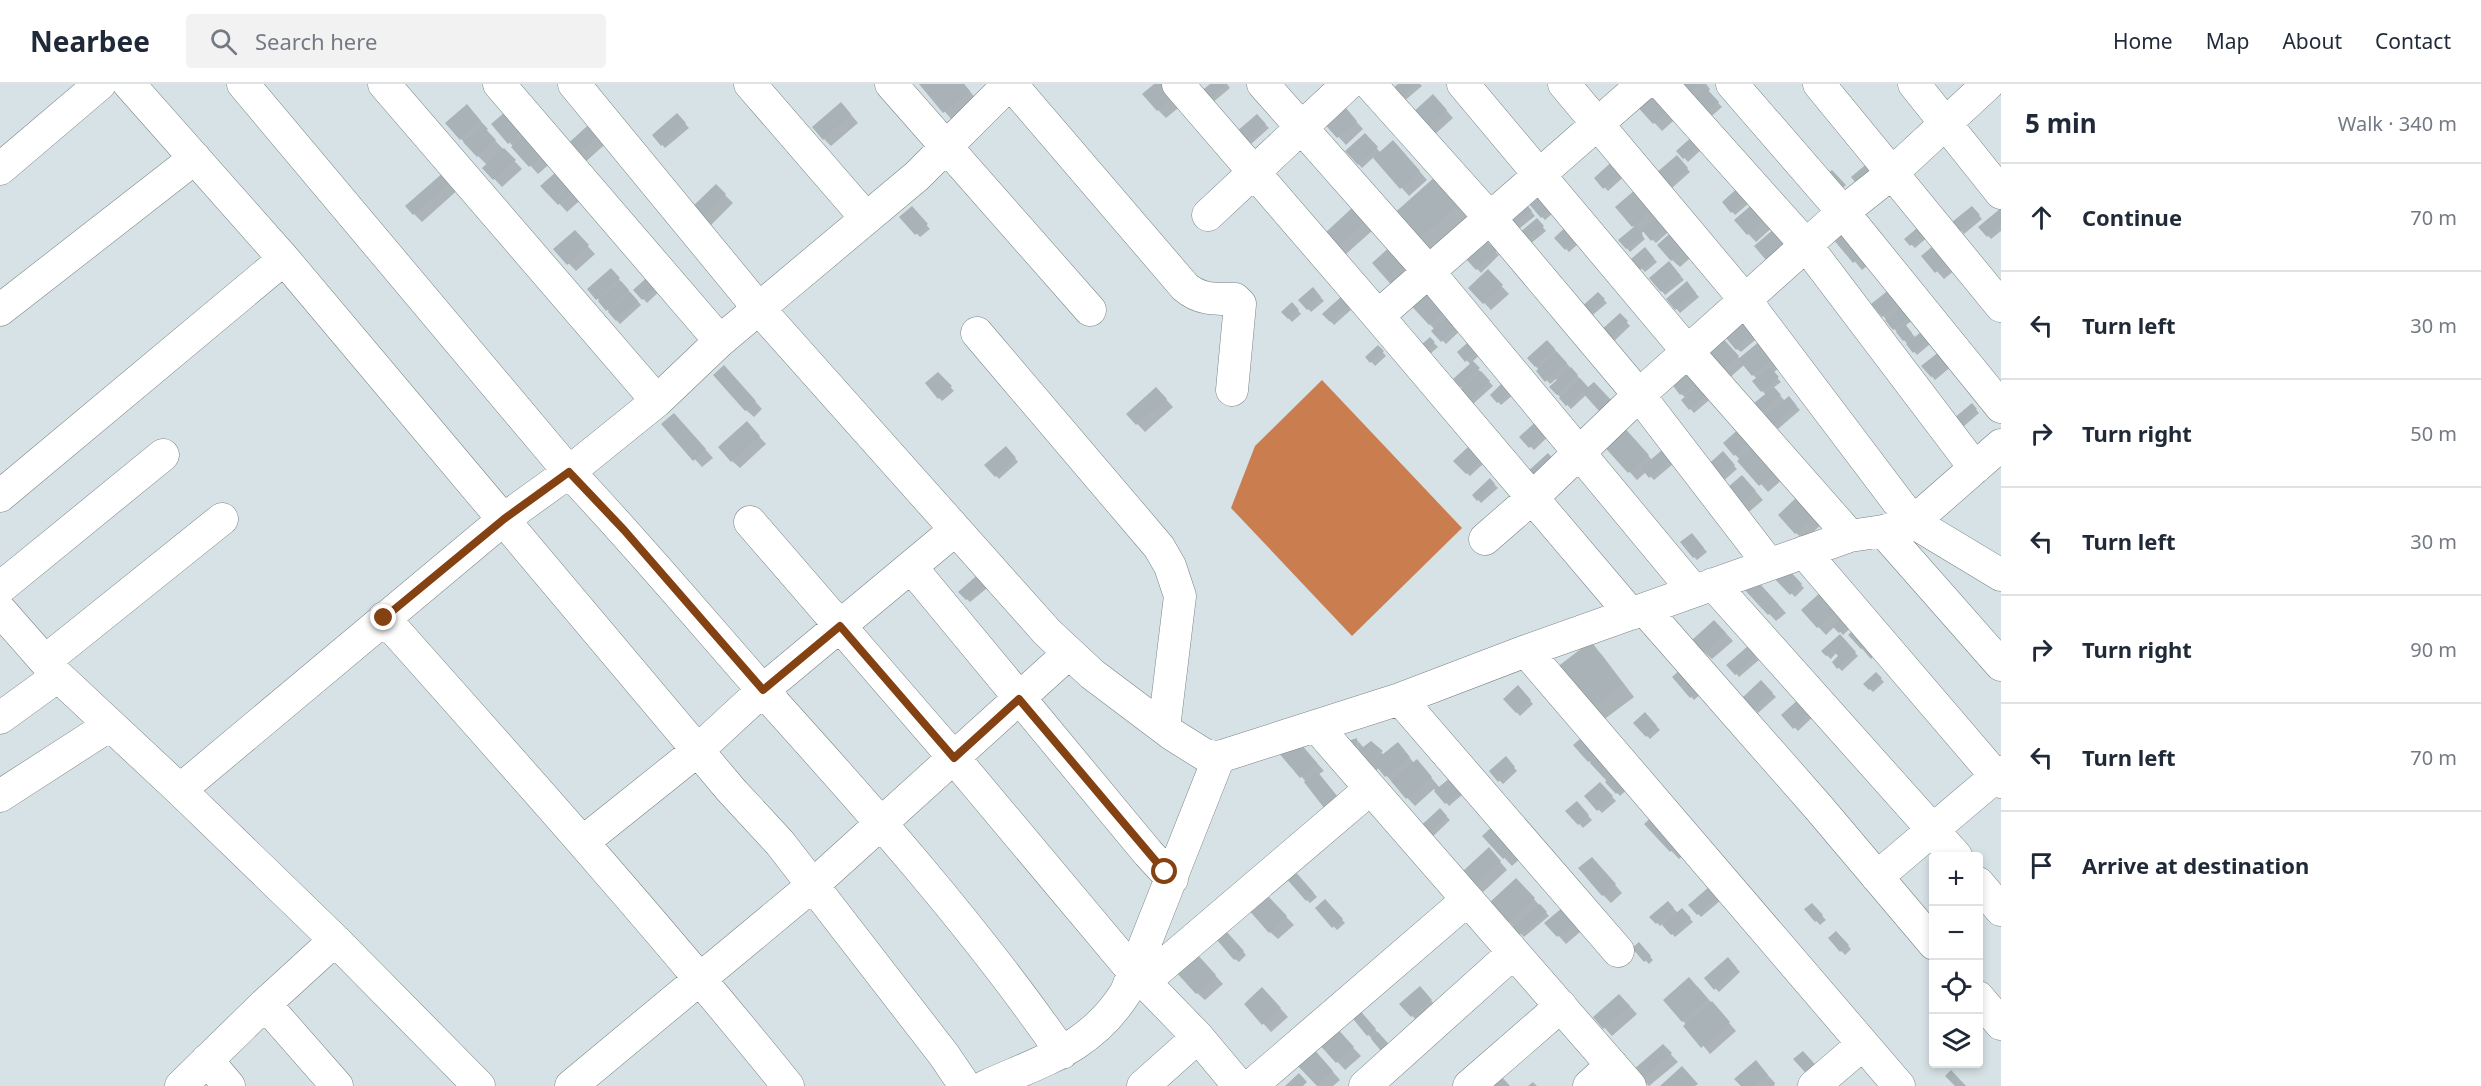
<!DOCTYPE html>
<meta charset="utf-8">
<style>
:root{--surface:#fff;--page:#f2f2f3;--text:#1f2937;--muted:#747a83;--line:#e0e1e3}
body{margin:0;font-family:"Noto Sans",sans-serif;background:var(--page);color:var(--text)}
.controls{position:absolute;right:18px;bottom:18px;display:grid;overflow:hidden;border-radius:6px;box-shadow:0 3px 9px #0003}
.controls button{width:54px;height:54px;display:grid;place-items:center;padding:0;border:0;border-bottom:2px solid var(--line);background:var(--surface);color:var(--text);font:30px sans-serif}
.stop{position:absolute;width:18px;height:18px;margin:-14px;border:4px solid #844111;border-radius:50%;background:#fff}
.stop.end{background:#844111;border-color:#fff;box-shadow:0 2px 6px #0008}
.list{margin:0;padding:0;list-style:none}
h2{display:flex;justify-content:space-between;align-items:center;height:78px;margin:0;padding:0 24px;font-size:26px}
h2 small{font-size:20px;font-weight:400;color:var(--muted)}
.list li{display:grid;grid-template-columns:39px 1fr auto;gap:18px;align-items:center;box-sizing:border-box;height:108px;padding:0 24px;border-top:2px solid var(--line)}
.list b{display:block;font-size:22px;white-space:nowrap}
.list em{font-size:20px;font-style:normal;color:var(--muted)}
.icon{flex:none;width:33px;height:33px;fill:none;stroke:currentColor;stroke-width:2;stroke-linecap:round;stroke-linejoin:round}
.map{position:relative;flex:none;width:2001px;height:1002px;overflow:hidden}
header{display:flex;align-items:center;gap:36px;box-sizing:border-box;height:84px;padding:0 30px;background:var(--surface);border-bottom:2px solid var(--line)}
header strong{font-size:28px}
nav{display:flex;gap:33px;margin-inline-start:auto;font-size:21px}
.search{width:420px;height:54px;background:var(--page);display:flex;align-items:center;gap:15px;box-sizing:border-box;padding:0 21px;border-radius:6px;color:var(--muted);font-size:22px}
main{display:flex}
aside{flex:1;background:var(--surface)}
.map>svg:first-child{display:block}
</style>
<header>
<strong>Nearbee</strong>
<div class="search"><svg class="icon" aria-label="search" viewBox="0 0 24 24"><circle cx="10" cy="10" r="6"/><path d="M15 15l6 6"/></svg>Search here</div>
<nav><a>Home</a><a>Map</a><a>About</a><a>Contact</a></nav>
</header>
<main>
<div class="map">
<svg width="2001" height="1002" viewBox="0 0 2001 1002">
<rect width="100%" height="100%" fill="#d7e2e6"/>
<path fill="#ca7d4e" d="M1322,296L1462,444L1352,552L1231,424L1255,362Z"/>
<path fill="#0003" d="M921,0H964L976,15L952,36Z
M1157,0L1189,15L1166,34L1158,26Z
M1212,0H1227L1230,4L1211,20L1201,10Z
M1400,0H1420L1422,2L1403,18Z
M1672,0H1706L1710,5L1708,8L1722,23L1707,36Z
M1441,20L1453,34L1433,52L1425,44Z
M1637,20L1681,30L1662,47Z
M848,27L858,39L831,62L824,55Z
M1347,27L1363,45L1346,61L1322,35Z
M474,30L488,45L486,47L522,85L502,103L484,84L487,81L461,55Z
M677,31L689,44L665,64L654,52Z
M1257,32L1269,44L1250,61L1238,48Z
M596,36L612,54L582,81L574,73Z
M493,40L534,51L554,76L538,90Z
M1365,51L1381,69L1401,66L1427,96L1409,112L1374,73L1362,84L1347,67Z
M1695,52L1705,62L1688,78L1678,67Z
M1677,73L1690,88L1672,104L1659,90Z
M1629,88L1608,107L1596,94Z
M445,89L460,104L422,138L414,130Z
M1437,93L1472,131L1427,170L1415,159Z
M543,102L587,110L567,128Z
M716,102L733,119L710,142L693,125Z
M1636,107L1675,142L1656,159L1644,147L1641,150L1645,155L1630,168L1620,156L1635,144L1617,123Z
M1754,115L1735,131L1724,118Z
M1755,120L1775,141L1756,158L1736,137Z
M1526,121L1535,132L1515,148L1503,134Z
M1531,121L1559,124L1545,136Z
M911,124L930,145L920,153L901,133Z
M1972,124L1982,135L1964,150L1954,138Z
M1353,125L1373,146L1346,170L1326,150Z
M2001,126V147L1991,155L1981,143Z
M1537,136L1546,147L1524,165Z
M1922,142L1930,151L1915,164L1906,155Z
M1684,153L1697,168L1680,183L1672,176Z
M1556,154H1585L1569,168Z
M1836,155L1873,177L1862,186Z
M582,156L595,170L576,187L555,165Z
M1486,158L1499,171L1481,189L1468,175Z
M1648,168L1657,178L1645,188L1633,175Z
M1923,172L1961,181L1944,195Z
M1672,182L1684,196L1665,211L1651,194Z
M611,186L641,221L620,240L589,205Z
M1488,188L1509,210L1491,226L1470,204Z
M1428,199L1465,242L1446,260L1433,247L1435,246L1409,217Z
M665,202L647,219L635,206Z
M1690,203L1699,213L1680,229L1668,215Z
M1313,205L1324,217L1311,228L1300,216Z
M1890,207L1914,235L1905,242L1916,254L1935,256L1917,271L1883,232Z
M1598,210L1607,219L1589,234L1581,225Z
M1343,213L1353,224L1334,241L1324,230Z
M1292,220L1301,230L1292,238L1283,228Z
M1620,231L1630,242L1611,260L1601,249Z
M1752,240L1761,251L1741,268L1737,265Z
M1430,255L1438,263L1423,276Z
M1760,259L1781,282L1773,289L1781,298L1773,304L1785,317L1789,314L1800,326L1778,345L1762,327L1766,311L1754,298L1757,295L1744,281L1726,297L1718,289L1727,260L1740,275Z
M1551,261L1581,296L1586,311L1571,325L1551,303L1558,297L1556,295L1550,300L1529,274Z
M1378,263L1386,272L1375,282L1367,273Z
M1486,265L1472,278L1493,302L1473,320L1455,295L1471,281L1459,268Z
M1940,269L1952,282L1935,296L1924,283Z
M1694,282L1714,312L1694,329L1683,317L1686,314L1681,310Z
M938,290L954,307L942,317L927,300Z
M731,291L762,325L754,333L746,326Z
M1504,299L1514,310L1501,321L1492,311Z
M1164,313L1173,323L1145,348L1128,330Z
M1972,321L1979,329L1963,343L1955,335Z
M681,338L713,374L702,383L663,340Z
M1741,344L1784,394L1768,408L1725,359Z
M754,347L766,360L740,384L732,377Z
M1554,347L1534,366L1521,353Z
M1629,350L1652,376L1662,368L1673,380L1654,396L1646,388L1637,396L1602,358Z
M1006,364L1018,378L999,395L986,381Z
M1468,365L1483,380L1470,392L1455,377Z
M1723,370L1737,385L1720,400Z
M1490,396L1498,404L1481,419L1474,411Z
M1749,400L1763,416L1744,432L1737,424Z
M1797,415L1821,441L1804,456L1796,449Z
M1695,454L1707,468L1697,476L1694,473Z
M1786,485L1804,504L1795,513L1777,494Z
M982,489L992,500L970,518L960,508Z
M1761,502L1786,529L1776,537L1744,503Z
M1823,508L1855,540L1843,551L1835,542L1826,551L1803,527Z
M1722,545L1733,557L1712,575L1704,568Z
M1850,551L1880,566L1871,575Z
M1840,552L1858,572L1842,587L1834,579L1841,572L1837,568L1831,575L1823,568Z
M1590,559L1602,571L1634,613L1602,637L1590,626Z
M1748,564L1759,576L1739,593L1729,581Z
M1876,590L1884,598L1873,608L1865,600Z
M1674,593L1703,608L1694,616Z
M1761,598L1776,613L1758,629L1744,614Z
M1518,603L1533,620L1520,632L1505,615Z
M1801,615L1815,631L1798,647L1783,631Z
M1645,630L1660,646L1650,655L1635,639Z
M1588,651L1632,701L1620,712L1575,661Z
M1357,656L1364,664L1371,659L1384,671L1405,668L1414,679L1424,685L1440,704L1469,705L1449,722L1434,705L1415,722L1379,684L1368,693L1360,686Z
M1303,663L1324,687L1306,698L1301,692Z
M1506,675L1517,687L1503,700L1491,688Z
M1600,700L1616,717L1602,729L1586,712Z
M1576,719L1592,736L1583,744L1568,727Z
M1440,726L1450,736L1426,759L1416,748Z
M1646,740L1692,763L1679,775Z
M1484,752L1523,772L1512,782Z
M1496,773L1507,786L1483,808L1464,788Z
M1600,783L1622,809L1611,819L1603,811Z
M1297,790L1317,813L1310,819L1307,816Z
M1716,799L1727,811L1701,833L1690,821Z
M1524,804L1549,832L1524,853L1509,838Z
M1325,817L1345,839L1337,846L1317,824Z
M1272,818L1294,841L1278,855L1270,848Z
M1668,819L1678,829L1682,826L1693,838L1675,853L1663,840L1660,842L1652,833Z
M1812,821L1826,836L1820,841L1806,826Z
M1576,828L1587,842L1566,860L1547,839Z
M1226,849L1246,871L1239,878L1235,875Z
M1836,849L1851,865L1845,871L1830,854Z
M1639,860L1653,876L1649,880L1634,864Z
M1728,875L1740,888L1719,908L1706,895Z
M1203,878L1223,900L1205,916L1197,909Z
M1697,902L1736,947L1710,970L1683,937Z
M1420,904L1434,920L1416,936L1402,920Z
M1270,913L1288,933L1271,948L1246,920Z
M1627,919L1637,930L1612,952L1595,933Z
M1361,928L1378,949L1372,955L1351,930Z
M1342,952L1361,972L1345,986L1319,958Z
M1663,962L1678,978L1649,1002L1642,995Z
M1934,964V973L1929,967Z
M1320,973L1340,996L1333,1002H1318L1297,979Z
M1763,986L1775,999L1774,1002H1743Z
M1533,998L1537,1002H1528Z"/>
<path fill="#a9b3b7" d="M919,0H964L970,7L943,29Z
M1154,0H1177L1182,6L1157,27L1142,10Z
M1210,0H1227L1207,18L1199,9Z
M1398,0H1416L1399,16L1390,7Z
M1670,0H1700L1683,15Z
M1657,1L1675,21L1653,40L1635,20Z
M1706,4L1719,18L1703,34L1689,19Z
M1433,10L1447,26L1424,45L1411,30Z
M1340,17L1357,37L1337,54L1320,35Z
M841,18L851,30L823,56L812,43Z
M467,20L481,37L460,56L445,39Z
M511,23L528,42L508,60L491,40Z
M677,29L686,39L661,62L652,51Z
M1257,30L1266,40L1245,59L1236,48Z
M596,34L605,45L573,74L563,64Z
M482,41L496,56L477,73L463,58Z
M530,46L548,67L529,83L511,63Z
M1365,49L1378,63L1358,81L1345,67Z
M1695,50L1703,58L1683,75L1676,67Z
M1393,56L1420,87L1400,105L1373,74Z
M504,64L516,76L493,96L482,84Z
M1677,71L1688,84L1667,102L1656,89Z
M1617,73L1627,84L1603,105L1594,94Z
M1870,77L1878,86L1859,103L1851,93Z
M563,82L580,101L558,121L540,102Z
M1832,86L1846,101L1837,109L1823,93Z
M445,87L453,96L413,131L405,122Z
M1437,91L1461,118L1414,160L1390,133Z
M716,100L726,110L701,135L690,125Z
M1742,100L1751,111L1731,129L1722,118Z
M1636,105L1653,125L1632,143L1615,123Z
M1545,107L1556,120L1541,134L1529,120Z
M1523,116L1532,127L1510,146L1501,134Z
M1755,118L1768,133L1747,151L1734,136Z
M912,122L928,140L915,151L899,133Z
M1972,122L1980,131L1960,147L1952,138Z
M1353,123L1366,137L1337,164L1324,150Z
M2001,124V141L1987,153L1978,143Z
M1663,127L1673,138L1651,157L1642,146Z
M1537,134L1544,142L1520,163L1513,154Z
M1571,138L1582,149L1565,166L1554,154Z
M1922,140L1928,147L1910,162L1904,155Z
M1635,142L1643,151L1626,165L1618,156Z
M1677,143L1691,159L1671,177L1657,161Z
M1775,144L1793,164L1772,183L1754,162Z
M1846,144L1867,168L1853,179L1833,155Z
M575,146L589,161L567,181L553,165Z
M1486,156L1497,167L1476,186L1466,175Z
M1940,156L1954,173L1935,189L1921,172Z
M1393,160L1417,187L1396,206L1372,179Z
M1645,163L1654,174L1640,186L1631,175Z
M1669,177L1681,192L1661,208L1649,194Z
M611,184L620,194L596,216L587,205Z
M1488,185L1503,201L1483,220L1468,204Z
M653,188L663,198L642,216L633,206Z
M621,197L629,206L606,227L598,217Z
M1428,197L1451,222L1429,241L1407,217Z
M1687,197L1696,209L1675,226L1666,215Z
M1313,203L1321,213L1307,226L1298,216Z
M1890,205L1901,217L1882,233L1871,220Z
M630,208L638,217L616,237L608,228Z
M1598,208L1605,215L1585,232L1579,225Z
M1343,211L1351,220L1330,238L1322,230Z
M1292,218L1299,226L1288,235L1281,228Z
M1904,221L1912,230L1893,246L1885,236Z
M1453,227L1463,238L1441,258L1431,247Z
M1620,229L1628,237L1607,257L1599,248Z
M1748,235L1758,247L1736,266L1726,254Z
M1905,240L1912,249L1903,257L1896,248Z
M1926,244L1933,252L1913,269L1906,260Z
M1719,250L1739,272L1717,290L1698,269Z
M1475,252L1484,261L1465,278L1457,268Z
M1430,253L1435,258L1418,274L1413,268Z
M1547,256L1555,265L1535,283L1527,274Z
M1760,257L1774,274L1752,292L1738,275Z
M1378,261L1384,267L1370,279L1365,273Z
M1940,267L1950,278L1931,293L1921,282Z
M1557,268L1567,279L1545,298L1536,287Z
M1473,277L1480,284L1460,303L1453,295Z
M1694,280L1704,291L1680,311L1671,299Z
M724,281L756,317L745,327L713,291Z
M1571,283L1578,291L1557,311L1549,303Z
M1770,283L1779,293L1761,308L1752,297Z
M1481,287L1490,297L1469,317L1459,307Z
M938,288L952,302L938,315L925,299Z
M1580,294L1588,303L1594,298L1612,317L1600,328L1582,308L1566,322L1559,314Z
M1504,297L1512,305L1497,319L1490,311Z
M1703,298L1711,308L1689,326L1681,316Z
M1156,303L1167,315L1136,341L1126,330Z
M1774,303L1781,311L1761,328L1754,319Z
M1789,312L1797,322L1773,342L1765,332Z
M1972,319L1977,325L1959,341L1953,335Z
M674,329L706,365L693,377L661,340Z
M1542,332L1552,343L1529,364L1519,353Z
M747,337L760,352L731,378L718,363Z
M1621,340L1649,371L1628,389L1600,358Z
M1742,342L1753,355L1734,372L1723,359Z
M1756,361L1778,386L1759,402L1737,377Z
M1006,362L1016,374L995,393L984,381Z
M1468,363L1481,376L1466,390L1453,377Z
M1662,366L1671,375L1649,394L1641,384Z
M1723,367L1735,381L1715,398L1703,385Z
M1548,369L1557,379L1535,399L1526,389Z
M1742,391L1756,407L1735,425L1721,409Z
M1490,394L1495,400L1477,417L1472,411Z
M1797,413L1814,432L1795,450L1778,431Z
M1692,449L1704,464L1693,474L1680,458Z
M1786,483L1802,500L1790,511L1774,494Z
M982,487L989,496L966,516L958,508Z
M1753,492L1779,521L1768,531L1742,503Z
M1823,506L1839,524L1817,544L1801,526Z
M1847,529L1853,535L1839,549L1832,542Z
M1714,536L1726,549L1703,569L1692,556Z
M1860,540L1873,554L1861,565L1848,551Z
M1840,550L1856,568L1837,585L1832,578L1838,572L1833,566L1826,572L1821,567Z
M1591,557L1623,600L1588,627L1556,584Z
M1748,562L1756,572L1735,591L1726,581Z
M1683,583L1701,604L1690,614L1672,593Z
M1876,588L1882,594L1869,606L1863,600Z
M1761,596L1773,609L1754,627L1742,614Z
M1518,601L1531,616L1516,629L1503,615Z
M1801,613L1813,626L1793,645L1781,631Z
M1645,628L1657,642L1646,653L1633,639Z
M1588,648L1603,665L1588,678L1573,661Z
M1295,653L1317,679L1300,694L1278,668Z
M1357,654L1358,667L1371,657L1383,667L1359,687L1339,660Z
M1398,658L1410,673L1385,693L1373,678Z
M1603,667L1617,683L1604,694L1590,679Z
M1506,672L1515,683L1498,698L1489,687Z
M1417,675L1432,693L1406,715L1391,697Z
M1620,685L1630,697L1616,710L1605,698Z
M1317,687L1342,718L1328,729L1304,698Z
M1456,689L1467,701L1445,720L1434,707Z
M1600,698L1613,712L1597,727L1584,712Z
M1577,717L1589,731L1578,741L1565,727Z
M1440,724L1447,732L1421,756L1414,748Z
M1659,726L1686,754L1670,768L1644,740Z
M1495,740L1517,764L1503,775L1482,752Z
M1489,763L1501,777L1474,801L1462,788Z
M1592,773L1616,800L1602,812L1578,784Z
M1293,785L1314,809L1306,817L1285,793Z
M1516,794L1535,814L1508,839L1489,819Z
M1716,797L1724,807L1697,831L1688,821Z
M1264,808L1287,832L1269,849L1247,824Z
M1325,815L1343,835L1332,844L1315,824Z
M1668,817L1674,824L1656,840L1649,833Z
M1568,819L1581,833L1557,853L1544,839Z
M1812,819L1823,831L1815,838L1804,825Z
M1540,820L1547,828L1519,851L1513,843Z
M1682,824L1691,834L1671,851L1662,841Z
M1226,847L1244,867L1234,876L1217,856Z
M1836,847L1849,861L1840,868L1828,854Z
M1639,858L1651,872L1644,878L1632,864Z
M1196,869L1216,891L1196,910L1175,887Z
M1728,873L1737,884L1714,906L1704,894Z
M1689,893L1708,915L1682,938L1663,916Z
M1420,902L1432,916L1411,933L1399,920Z
M1262,903L1281,924L1262,941L1244,920Z
M1619,910L1630,922L1603,945L1593,933Z
M1712,917L1730,938L1701,964L1683,942Z
M1357,923L1376,945L1367,952L1349,930Z
M1335,942L1354,963L1336,979L1317,958Z
M1378,948L1395,967L1387,974L1371,955Z
M1663,960L1672,969L1641,996L1633,986Z
M1312,963L1333,987L1317,1002L1295,979Z
M1803,967L1822,988L1812,996L1793,975Z
M1756,976L1768,991L1755,1002H1741L1734,995Z
M1682,982L1698,1000L1695,1002H1660Z
M1493,983L1510,1002H1472Z
M1951,986L1966,1002H1955L1945,992Z
M1299,989L1307,998L1303,1002H1285Z"/>
<g fill="none" stroke-linecap="round" stroke-linejoin="round">
<defs>
<path id="minor" d="M129,0L284,175L731,706L780,759L944,971L965,1002
M243,0L569,388C637,460 700,535 765,609C869,724 974,842 1062,969
M384,0L657,317
M499,0L720,257
M574,0L760,226L1047,548L1092,590L1173,651L1205,671L1219,673L1400,615L1526,567L1850,452L1883,447L1913,438L2001,361
M750,0L866,134
M891,0L1090,226
M1011,0L1185,203C1200,216 1215,215 1235,215L1240,220L1232,306
M1178,0L1378,232L1631,530
M1263,0L1429,188L1694,507
M1370,0L1490,134L1639,311L1769,480
M1463,0L1688,268L1850,452
M1564,0L1746,217L1913,438L2001,491
M1662,0L1806,161L1975,384
M1732,0L1843,128L2001,323
M1819,0L2001,222
M1914,0L2001,109
M0,85L100,0
M1208,131L1348,0
M0,226L195,74
M1378,232L1643,0
M977,249L1159,463L1170,482L1180,512L1164,644
M0,412L284,175
M750,438L954,674L1125,878L1198,953L1239,1002
M1883,447L2001,581
M1485,455L1532,414L1639,311L1843,128L1891,90L1988,0
M1804,468L2001,698
M911,483L1148,769L1172,795
M1713,500L1956,772
M0,504L163,371
M0,526L58,592L180,706L335,856L479,1002
M1645,526L1819,724L1934,860
M384,534C521,688 658,841 788,1002
M1526,567L1899,1002
M45,577L222,435
M1400,615L1618,867
M0,634L58,592
M1317,643L1630,1002
M180,706L504,435L569,388L657,317L720,257L917,92L1009,0
M0,712L110,641
M583,758L698,666L763,606L955,446
M1877,793L2001,688
M1978,799L2001,826
M1145,897L1370,705
M1978,913L2001,940
M265,920L337,1002
M207,976L229,1002
M181,1002L265,920L335,856
M571,1002L813,801L1069,569
M986,1002C1044,976 1091,964 1126,908L1219,673
M1143,1002L1198,953
M1251,1002L1466,817
M1365,1002L1513,869
M1469,1002L1561,922
M1589,1002L1612,981
M1814,1002L1863,960"/>
</defs>
<use href="#minor" stroke="#798386" stroke-width="33"/>
<use href="#minor" stroke="#fff" stroke-width="32"/>
</g>
<g fill="none" stroke-linecap="round" stroke-linejoin="round">
<path stroke="#844111" stroke-width="8" d="M384,534L504,435L569,388L624,446L763,606L840,542L954,674L1019,615L1165,788"/>
</g>
</svg>
<div class="controls">
<button>+</button>
<button>−</button>
<button><svg class="icon" aria-label="locate" viewBox="0 0 24 24"><circle cx="12" cy="12" r="6"/><path d="M12 2v4M12 18v4M2 12h4M18 12h4"/></svg></button>
<button><svg class="icon" aria-label="layers" viewBox="0 0 24 24"><path d="M12 4l9 5-9 5-9-5zM3 14l9 5 9-5"/></svg></button>
</div>
<div class="stop" style="left:1165px;top:788px"></div>
<div class="stop end" style="left:384px;top:534px"></div>
</div>
<aside>
<h2>5 min<small>Walk · 340 m</small></h2>
<ul class="list">
<li><svg class="icon" aria-label="ahead" viewBox="0 0 24 24"><path d="M12 20V5M6 11l6-6 6 6"/></svg><div><b>Continue</b></div><em>70 m</em></li>
<li><svg class="icon" aria-label="left" viewBox="0 0 24 24"><path d="M17 20v-9H6M10 6l-5 5 5 5"/></svg><div><b>Turn left</b></div><em>30 m</em></li>
<li><svg class="icon" aria-label="right" viewBox="0 0 24 24"><path d="M7 20v-9h11M14 6l5 5-5 5"/></svg><div><b>Turn right</b></div><em>50 m</em></li>
<li><svg class="icon" aria-label="left" viewBox="0 0 24 24"><path d="M17 20v-9H6M10 6l-5 5 5 5"/></svg><div><b>Turn left</b></div><em>30 m</em></li>
<li><svg class="icon" aria-label="right" viewBox="0 0 24 24"><path d="M7 20v-9h11M14 6l5 5-5 5"/></svg><div><b>Turn right</b></div><em>90 m</em></li>
<li><svg class="icon" aria-label="left" viewBox="0 0 24 24"><path d="M17 20v-9H6M10 6l-5 5 5 5"/></svg><div><b>Turn left</b></div><em>70 m</em></li>
<li><svg class="icon" aria-label="arrive" viewBox="0 0 24 24"><path d="M6 21V4h12l-3 4 3 4H6"/></svg><div><b>Arrive at destination</b></div></li>
</ul>
</aside>
</main>
